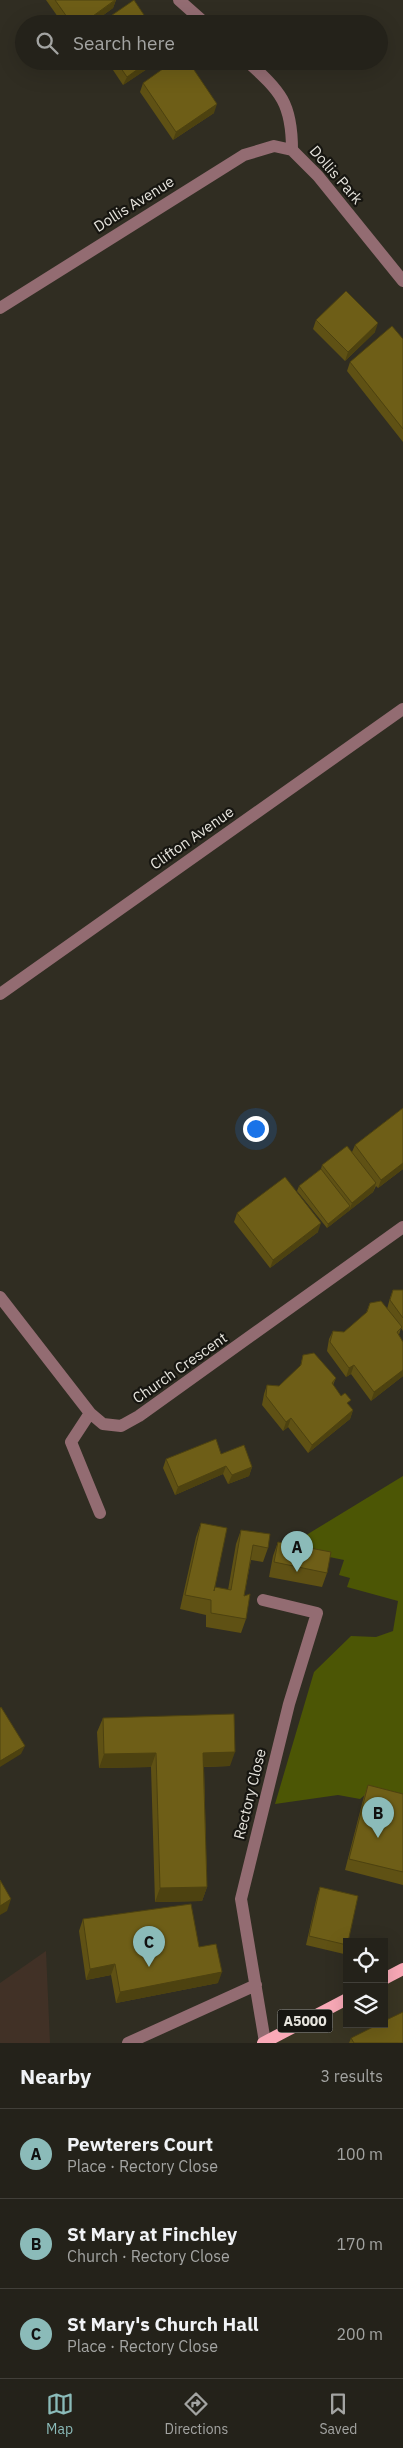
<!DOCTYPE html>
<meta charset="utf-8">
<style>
:root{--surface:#24221a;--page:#2c2a23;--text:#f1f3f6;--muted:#a3a4a2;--line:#413f39;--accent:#8bbbb9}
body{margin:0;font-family:"IBM Plex Sans",sans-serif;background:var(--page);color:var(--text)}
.controls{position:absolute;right:15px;bottom:15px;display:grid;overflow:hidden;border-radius:0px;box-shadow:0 5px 20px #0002}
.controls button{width:45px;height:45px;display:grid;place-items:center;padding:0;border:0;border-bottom:1px solid var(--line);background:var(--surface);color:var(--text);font:25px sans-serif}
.you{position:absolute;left:255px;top:1128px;width:18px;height:18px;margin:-12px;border:4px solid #fff;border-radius:50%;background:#1a73e8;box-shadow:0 0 0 8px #1a73e833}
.badge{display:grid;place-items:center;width:32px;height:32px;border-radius:50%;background:var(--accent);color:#111;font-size:16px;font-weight:700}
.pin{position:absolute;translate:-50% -41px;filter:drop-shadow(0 1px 2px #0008)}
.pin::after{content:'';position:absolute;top:26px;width:18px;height:15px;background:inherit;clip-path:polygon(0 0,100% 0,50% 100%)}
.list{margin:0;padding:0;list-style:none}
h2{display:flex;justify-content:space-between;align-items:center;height:65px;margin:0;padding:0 20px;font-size:21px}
h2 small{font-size:16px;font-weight:400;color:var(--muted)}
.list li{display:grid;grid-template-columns:32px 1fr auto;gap:15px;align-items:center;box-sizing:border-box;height:90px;padding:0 20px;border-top:1px solid var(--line)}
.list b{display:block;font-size:19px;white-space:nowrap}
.list p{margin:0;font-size:16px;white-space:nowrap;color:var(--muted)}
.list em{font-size:16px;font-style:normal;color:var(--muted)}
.icon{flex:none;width:28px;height:28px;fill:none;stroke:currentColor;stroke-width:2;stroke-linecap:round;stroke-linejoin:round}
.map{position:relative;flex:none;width:403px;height:2043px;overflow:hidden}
.search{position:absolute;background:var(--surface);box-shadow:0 5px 20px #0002;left:15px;right:15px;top:15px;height:55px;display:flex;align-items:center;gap:12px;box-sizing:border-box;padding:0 18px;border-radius:28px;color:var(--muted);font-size:19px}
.sheet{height:335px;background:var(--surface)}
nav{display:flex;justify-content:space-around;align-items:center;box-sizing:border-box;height:70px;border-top:1px solid var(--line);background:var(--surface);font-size:14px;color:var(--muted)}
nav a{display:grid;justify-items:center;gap:2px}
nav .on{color:var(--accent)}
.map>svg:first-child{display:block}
</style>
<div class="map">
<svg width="403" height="2043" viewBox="0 0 403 2043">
<rect width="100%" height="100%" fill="#302d22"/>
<path fill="#413126" d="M46,1951L50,2043H0V1983Z"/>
<path fill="#393523" d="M403,1967V2043H263L347,1998V2024H384V1977Z"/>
<path fill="#4c5605" d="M403,1476V1802L366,1794L360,1799L338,1795L275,1804L314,1672L351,1636L376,1637L393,1631L398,1601L347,1587L350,1578L339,1575L344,1560L300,1551L303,1537Z"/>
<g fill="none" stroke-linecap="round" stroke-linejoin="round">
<path stroke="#936c72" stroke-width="12" d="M179,0L206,24
M247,61C281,92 292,103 292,150L318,176L403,281
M0,308L244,155L274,146L292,150
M0,994L403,709
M0,1297L90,1413L103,1424L121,1426L139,1416L403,1227
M90,1413L71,1442L100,1513
M263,1600L317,1613L289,1704L241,1899L265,2042
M128,2043L256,1985"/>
<path stroke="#f9a9b7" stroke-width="12" d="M384,1979L403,1969
M263,2043L347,1999"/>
</g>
<path fill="#5f5114" d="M46,0H116L113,8L91,24H63Z
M107,61H159L123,85Z
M143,83L214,113L173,140L140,92Z
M316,320L375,332L345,361L313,329Z
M403,339V442L347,371L350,362Z
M403,1108V1169L378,1188L376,1186L373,1192L327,1228L297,1191L299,1186L321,1169L322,1165L352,1152L355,1145Z
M237,1213L318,1232L270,1268L234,1222Z
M393,1290H403V1331L401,1328L399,1335L403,1342V1376L371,1401L351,1374L346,1377L327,1351L329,1339L333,1331L344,1332L366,1313L370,1303L387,1309L390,1298Z
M303,1355L336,1378L333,1385L341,1396L353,1410L350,1419L308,1453L288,1427L283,1431L262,1405L264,1394L267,1385L279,1386L300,1367Z
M221,1454L252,1467L249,1476L228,1484L223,1474L175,1495L163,1468L166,1459Z
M201,1523L215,1589L228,1590L236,1544L241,1530L268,1548L263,1562L251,1560L244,1596L246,1619L241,1633L206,1627V1615L180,1609L196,1537Z
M278,1542L327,1573L322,1587L269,1577L273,1556Z
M103,1718L230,1766L204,1767L207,1887L202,1901L155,1902L151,1767L99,1768L97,1732Z
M368,1785L403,1794V1885L345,1870L364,1796Z
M320,1887L347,1942V1946L344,1954L306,1945L317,1896Z
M83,1919L199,1947L218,1983L116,2003L111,1975L86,1980L79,1931Z
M351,2038L403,2043H349Z"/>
<path fill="#4d4210" d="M116,0L113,8L91,24H82Z
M149,61H159L123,85L127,77Z
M217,104L214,113L173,140L176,132Z
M378,323L375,332L345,361L348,352Z
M403,1163V1169L378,1188L381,1180Z
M376,1183L373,1192L349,1211L352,1203Z
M350,1206L349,1211L327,1228L328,1224Z
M321,1223L318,1232L270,1268L273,1260Z
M354,1365L351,1374L346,1377L349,1368Z
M403,1370V1376L371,1401L374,1392Z
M353,1410L350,1419L308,1453L312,1445Z
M291,1418L288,1427L283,1431L286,1422Z
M226,1466L223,1474L175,1495L178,1487Z
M252,1467L249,1476L228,1484L232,1475Z
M25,1746L21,1754L0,1767V1761Z
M235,1752L230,1766L198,1767L203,1753Z
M156,1753L151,1767L99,1768L104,1754Z
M207,1887L202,1901L155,1902L160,1888Z
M11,1899L7,1911L0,1915V1906Z
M115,1964L111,1975L86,1980L90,1969Z
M222,1972L218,1983L116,2003L120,1992Z"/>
<path fill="#6e5e17" stroke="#4d4210" d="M55,0H115L82,24H72Z
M134,0L150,24H99Z
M116,61H149L127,77Z
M174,61H188L217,104L176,132L143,83Z
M346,291L378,323L348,352L316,320Z
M392,326L403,339V429L350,362Z
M403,1108V1163L381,1180L355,1145Z
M347,1146L376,1183L352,1203L322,1165Z
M321,1169L350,1206L328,1224L299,1186Z
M285,1177L321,1223L273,1260L237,1213Z
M393,1290H403V1318L390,1300Z
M381,1301L402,1327L397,1332L403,1342V1370L374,1392L354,1365L349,1368L330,1342L333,1331L344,1332L367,1312L370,1303Z
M314,1353L336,1378L332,1383L341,1396L345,1393L351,1400L347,1403L353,1410L312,1445L291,1418L286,1422L266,1396L267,1385L279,1386L301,1365L303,1355Z
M216,1439L221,1454L244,1445L252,1467L232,1475L226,1466L178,1487L166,1459Z
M201,1523L227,1528L214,1591L215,1587L231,1590L241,1530L270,1534L268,1548L253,1545L244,1596L250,1594L246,1619L211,1613V1600L185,1595Z
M278,1542L331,1552L327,1573L274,1562Z
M1,1707L25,1746L0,1761V1708Z
M234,1714L235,1752L203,1753L207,1887L160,1888L156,1753L104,1754L103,1718Z
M368,1785L403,1794V1872L349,1859Z
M0,1880L11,1899L0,1906Z
M320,1887L358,1896L348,1942H347V1945L309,1936Z
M191,1904L199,1947L216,1944L222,1972L120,1992L115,1964L90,1969L83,1919Z
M403,2012V2043H354L351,2038L379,2024H384V2021Z"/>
<g text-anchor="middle" stroke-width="4.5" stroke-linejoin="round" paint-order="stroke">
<rect fill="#171611" stroke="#a8a6a0" stroke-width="1" x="277.5" y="2009.5" width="55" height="23" rx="4"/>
<g font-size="14" font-weight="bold" fill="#e6e4dd">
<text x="305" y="2026">A5000</text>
</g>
<g font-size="15" fill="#e6e4dd" stroke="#171611">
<text transform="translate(336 175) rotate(49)" y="5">Dollis Park</text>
<text transform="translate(134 204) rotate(-32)" y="5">Dollis Avenue</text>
<text transform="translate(192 838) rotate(-35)" y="5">Clifton Avenue</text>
<text transform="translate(180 1368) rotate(-35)" y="5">Church Crescent</text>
<text transform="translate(250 1794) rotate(-76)" y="5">Rectory Close</text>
</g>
</g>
</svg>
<div class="controls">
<button><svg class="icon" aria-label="locate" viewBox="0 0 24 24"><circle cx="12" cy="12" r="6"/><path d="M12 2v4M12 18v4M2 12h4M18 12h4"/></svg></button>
<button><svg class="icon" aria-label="layers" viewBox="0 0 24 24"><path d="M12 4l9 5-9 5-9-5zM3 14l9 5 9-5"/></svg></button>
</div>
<div class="you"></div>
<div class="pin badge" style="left:297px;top:1572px">A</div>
<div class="pin badge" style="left:378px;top:1838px">B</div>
<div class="pin badge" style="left:149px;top:1967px">C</div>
<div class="search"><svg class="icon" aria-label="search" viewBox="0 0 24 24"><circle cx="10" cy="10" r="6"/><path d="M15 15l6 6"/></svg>Search here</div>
</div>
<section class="sheet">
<h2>Nearby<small>3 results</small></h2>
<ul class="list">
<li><span class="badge">A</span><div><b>Pewterers Court</b><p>Place · Rectory Close</p></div><em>100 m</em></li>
<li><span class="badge">B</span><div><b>St Mary at Finchley</b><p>Church · Rectory Close</p></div><em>170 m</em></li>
<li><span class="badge">C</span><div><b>St Mary's Church Hall</b><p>Place · Rectory Close</p></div><em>200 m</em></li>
</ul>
</section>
<nav>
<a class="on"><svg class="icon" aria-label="map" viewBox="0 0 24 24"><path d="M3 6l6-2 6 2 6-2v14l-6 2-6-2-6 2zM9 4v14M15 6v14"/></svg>Map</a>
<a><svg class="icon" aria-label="directions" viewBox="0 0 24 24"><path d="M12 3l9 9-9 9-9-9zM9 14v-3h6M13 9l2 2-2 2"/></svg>Directions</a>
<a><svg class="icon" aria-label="saved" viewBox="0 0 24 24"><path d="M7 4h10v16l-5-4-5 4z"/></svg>Saved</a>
</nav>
